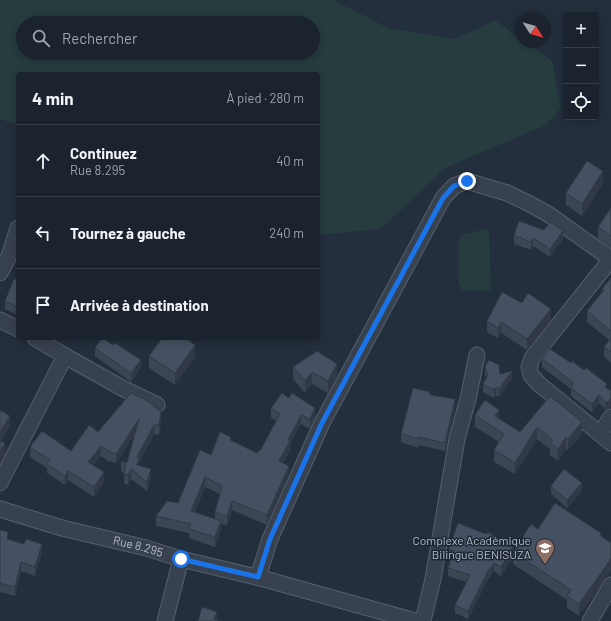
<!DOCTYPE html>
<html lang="fr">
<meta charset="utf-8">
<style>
:root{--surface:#1b232e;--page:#282f3a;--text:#f1f3f6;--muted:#a0a4aa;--line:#39404a}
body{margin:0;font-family:Barlow,sans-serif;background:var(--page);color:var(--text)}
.controls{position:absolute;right:12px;top:12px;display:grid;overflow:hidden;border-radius:4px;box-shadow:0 2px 10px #0003}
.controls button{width:36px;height:36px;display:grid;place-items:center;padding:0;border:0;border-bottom:1px solid var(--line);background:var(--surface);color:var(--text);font:20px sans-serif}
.compass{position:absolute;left:515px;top:12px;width:36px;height:36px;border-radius:50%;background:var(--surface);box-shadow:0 2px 10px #0003;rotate:126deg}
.stop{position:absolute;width:12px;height:12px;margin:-9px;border:3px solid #1a73e8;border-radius:50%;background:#fff}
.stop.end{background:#1a73e8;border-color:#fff;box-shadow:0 1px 4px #0008}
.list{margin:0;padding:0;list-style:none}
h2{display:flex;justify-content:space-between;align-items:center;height:52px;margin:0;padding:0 16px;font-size:17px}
h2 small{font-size:13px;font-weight:400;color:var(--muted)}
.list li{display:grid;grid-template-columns:26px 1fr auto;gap:12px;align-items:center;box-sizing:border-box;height:72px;padding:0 16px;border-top:1px solid var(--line)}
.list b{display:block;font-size:15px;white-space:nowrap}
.list p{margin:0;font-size:13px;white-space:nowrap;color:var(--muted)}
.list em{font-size:13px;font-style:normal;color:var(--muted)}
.icon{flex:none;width:22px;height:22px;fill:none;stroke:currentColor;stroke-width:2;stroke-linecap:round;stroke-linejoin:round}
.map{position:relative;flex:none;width:611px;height:621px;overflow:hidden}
.search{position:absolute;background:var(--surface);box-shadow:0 2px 10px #0003;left:16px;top:16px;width:304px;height:44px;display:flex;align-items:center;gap:10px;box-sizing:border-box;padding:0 14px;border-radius:22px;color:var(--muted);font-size:15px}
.panel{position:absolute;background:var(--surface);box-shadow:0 2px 10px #0003;left:16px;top:72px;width:304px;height:268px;border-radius:4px}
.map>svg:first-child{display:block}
</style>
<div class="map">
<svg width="611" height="621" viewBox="0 0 611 621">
<rect width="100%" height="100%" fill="#242f3e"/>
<path fill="#263c3f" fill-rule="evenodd" d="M0,0H333L388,28L455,39L495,20L521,39V42H526L552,61L561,108L546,125L445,168L381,229L318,235V74H18V125L0,119ZM23,23H313V53H23Z
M486,229L489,233L491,288L489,291L462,290L459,284V238L461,235Z"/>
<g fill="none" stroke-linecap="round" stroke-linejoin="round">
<defs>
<g id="street">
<path d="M611,259L532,358L529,367L531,375L539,384L611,443"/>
<path d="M0,273L9,256L18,228"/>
<path d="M0,320L18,329"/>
<path d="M65,356L122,388L157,405"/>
<path d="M600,434L611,417"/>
<path d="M0,483L65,356L35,338"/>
<path id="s1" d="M0,509L62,528L146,548L181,559L268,580L415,621"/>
<path d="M258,577L270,539L322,423L443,198L454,186L467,181L507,193L530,204L548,214L611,259"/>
<path d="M165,621L181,559"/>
<path d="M423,621L433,579L457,439L468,399L477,355"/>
<path d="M590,621L611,585"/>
</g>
</defs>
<use href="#street" stroke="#565f6c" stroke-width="17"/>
<use href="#street" stroke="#38414e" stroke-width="15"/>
</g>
<path fill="#3b4654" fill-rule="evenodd" d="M603,183L582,216L566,205V193Z
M611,208V248L598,239V227Z
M514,235L563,239L550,257L533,246L531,250L514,244Z
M611,278V363L604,357V347L609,340L587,322V311L602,292V289Z
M18,280V315L5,309V301Z
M551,320L527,350L501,333L498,338L487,332V321Z
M95,348L141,368L131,382L95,356Z
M149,356L195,357L175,385L149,368Z
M542,359L571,363L584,370L611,391V406L609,408L606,410L599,403L592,412L571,396V389L542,367Z
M485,366L512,379L499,397L496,395L494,398L483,392V384L486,378L485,374Z
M293,367L337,376L328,393L312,384L305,393L293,379Z
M430,395L455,408L445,451L419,445V448L401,442V434Z
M550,396L582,434L568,450L566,449L558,461L550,455V449L537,439L515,474L494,462V450L499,442L475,427V415L499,419L520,432Z
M271,408L315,417L310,429L301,424L290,445V451L283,463L289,475L267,525L232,510L227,525L221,524V530L215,547L189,538V533L156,526V516L178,503L211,455L231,441L257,453L260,451L276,421L271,418ZM205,487L220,494L215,512V519L195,512Z
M161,422L159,435L154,434L139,463V466L151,479L147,491L131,479L128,485L124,483V473L121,471V461L127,463L134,435L116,463L108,461L101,456L93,465L104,482L94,497L68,480L65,485L47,473V468L30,457V447L71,451L98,432Z
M551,486L582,491L567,508L551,494Z
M538,529L601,533L579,616L567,608V600L513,564V557L501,576L494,571L490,578L489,577L468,619L455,613V605L467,582L448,576V568L451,559L449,558V549L513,552Z
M0,530L8,539L42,553L35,576L21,571L15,596L0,592Z"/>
<path fill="#303945" d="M603,171V183L582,216V204Z
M563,231V239L550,257V249Z
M533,238V246L531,250V242Z
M551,309V320L527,350V339Z
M501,322V333L498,338V328Z
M195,345V357L175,385V373Z
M141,360V368L131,382V373Z
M337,364V376L328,393V381Z
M512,371V379L499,397V389Z
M312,372V384L305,393V381Z
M496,387V395L494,398V390Z
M599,395V403L592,412V404Z
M611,398V406L609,408L606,410V402Z
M455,399V408L445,451V443Z
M315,408V417L310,429V419Z
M499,410V422L495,416Z
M161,412V422L159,435V425Z
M301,415V424L290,445V451L279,470V461L288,440Z
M10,416V426L0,443V432Z
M139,419V428L116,463V454Z
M582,422V434L568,450V439Z
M154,425V434L139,463V467L137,465V457Z
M537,427V439L515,474V463Z
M566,437V449L558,461V449Z
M5,443V454L0,463V452Z
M101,446V456L88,471V462Z
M289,466V475L267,525V515Z
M131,469V479L128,485V475Z
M151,469V479L147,491V482Z
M68,471V480L65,485V476Z
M104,472V482L94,497V487Z
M205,477V487L191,521V511Z
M582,483V491L567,508V500Z
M232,501V510L227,525V516Z
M221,521V530L215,547V537Z
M42,544V553L35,576V567Z
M513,548V557L501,576V567Z
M611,559V571L579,616V604Z
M21,562V571L15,596V587Z
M494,563V571L490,578V570Z
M489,569V577L468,619V611Z
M217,612V620L214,619Z"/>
<path fill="#455162" stroke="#303945" d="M587,161L603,171L582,204L566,193Z
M611,208V236L598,227Z
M519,221L544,230L550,222L563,231L550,249L533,238L531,242L514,235Z
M611,278V331L587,311L604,290L602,289Z
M14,279L18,280V307L5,301Z
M502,292L522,303L528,293L551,309L527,339L501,322L498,328L487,321Z
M102,338H103L113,345L115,343L141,360L131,373L95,348Z
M162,338H185L195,345L175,373L149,356Z
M611,338V352L604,347Z
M550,349L571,363L572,361L584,370L586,368L607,384L605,387L611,391V398L609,401L606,402L599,395L592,404L571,388L574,383L542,359Z
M317,351L337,364L328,381L312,372L305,381L293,367Z
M489,360L499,365L500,374L512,371L499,389L496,387L494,390L483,384L488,376L485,366Z
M413,388L430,392V395L455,399L445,443L419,437V439L401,434Z
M131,393L146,400L161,412L159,425H154L137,457L139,458L137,465L151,469L147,482L131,469L128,475L124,474L126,465L121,461L127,463L139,419L116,454L108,451L101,446L88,462L104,472L94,487L68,471L65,476L47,464L50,460L30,447L42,431L71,451L89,425L98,432Z
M282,393L289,398L292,393L315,408L310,419L301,415L288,440L290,441L279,461L289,466L267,515L232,501L227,516L215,512L222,486L205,477L191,511L221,521L215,537L189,529L191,524L156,516L167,501L178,503L200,450L211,455L220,432L231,437L230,440L257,453L259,450L260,451L280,414L271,408Z
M550,396L582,422L568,439L566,437L558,449L550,443L553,440L537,427L515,463L494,450L504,434L475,415L485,400L499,410L495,416L520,432Z
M0,410L10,416L0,432Z
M0,441L5,443L0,452Z
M564,469L582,483L567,500L551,486Z
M555,503L601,533L600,535L611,543V559L579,604L567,596L571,590L513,552L531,524L538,529Z
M458,523L486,534L488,532L513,548L501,567L494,563L490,570L489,569L468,611L455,605L470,575L448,568L454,551L449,549Z
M0,530L8,532L7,539L24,544L26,539L42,544L35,567L21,562L15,587L0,583Z
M202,607L217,612L214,619L221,621H198Z"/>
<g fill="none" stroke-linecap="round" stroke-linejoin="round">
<path stroke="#1a73e8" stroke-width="5" d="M181,559L258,577L270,539L322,423L443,198L454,186L467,181"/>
</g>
<defs>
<symbol id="school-pin" viewBox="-11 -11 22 30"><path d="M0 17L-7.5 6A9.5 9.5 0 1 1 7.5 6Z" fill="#8d6e63" stroke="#1d2633"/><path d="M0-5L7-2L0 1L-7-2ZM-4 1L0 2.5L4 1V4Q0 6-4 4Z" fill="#fff"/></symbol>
</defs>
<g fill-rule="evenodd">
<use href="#school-pin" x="534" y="537" width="22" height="30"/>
</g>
<g text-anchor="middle" stroke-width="3" stroke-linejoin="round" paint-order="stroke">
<g font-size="12" fill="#b4bcc9" stroke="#1d2633" text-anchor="end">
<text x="531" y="545">Complexe Académique<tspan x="531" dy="14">Bilingue BENISUZA</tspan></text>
</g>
<g font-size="12" fill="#b4bcc9" stroke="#1d2633">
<text dy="4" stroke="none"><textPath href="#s1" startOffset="143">Rue 8.295</textPath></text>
</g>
</g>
</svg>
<div class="controls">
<button>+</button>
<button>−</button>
<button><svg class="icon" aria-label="locate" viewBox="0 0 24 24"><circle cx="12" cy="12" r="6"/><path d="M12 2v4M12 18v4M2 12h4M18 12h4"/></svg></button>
</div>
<svg class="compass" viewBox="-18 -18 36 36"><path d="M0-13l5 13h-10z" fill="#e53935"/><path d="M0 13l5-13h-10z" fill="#a0a4aa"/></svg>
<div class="stop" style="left:181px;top:559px"></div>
<div class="stop end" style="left:467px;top:181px"></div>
<div class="search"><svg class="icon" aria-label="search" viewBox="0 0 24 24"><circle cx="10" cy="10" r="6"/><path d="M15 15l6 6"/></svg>Rechercher</div>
<section class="panel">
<h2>4 min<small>À pied · 280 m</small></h2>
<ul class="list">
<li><svg class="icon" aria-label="ahead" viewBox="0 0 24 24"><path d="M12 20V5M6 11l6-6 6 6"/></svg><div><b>Continuez</b><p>Rue 8.295</p></div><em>40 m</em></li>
<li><svg class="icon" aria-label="left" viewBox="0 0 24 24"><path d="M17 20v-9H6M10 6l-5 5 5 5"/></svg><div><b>Tournez à gauche</b></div><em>240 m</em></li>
<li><svg class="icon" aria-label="arrive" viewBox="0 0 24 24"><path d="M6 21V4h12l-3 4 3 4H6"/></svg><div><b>Arrivée à destination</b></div></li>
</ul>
</section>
</div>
